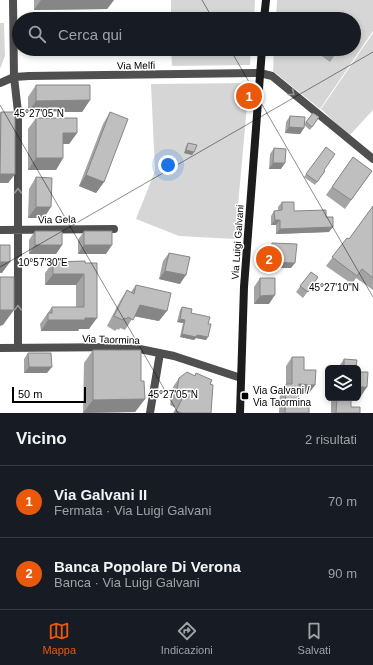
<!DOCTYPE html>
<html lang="it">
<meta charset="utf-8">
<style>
:root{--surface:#171b24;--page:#20242c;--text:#f1f3f6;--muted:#9ea1a6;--line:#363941;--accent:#ea580c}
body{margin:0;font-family:Helvetica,sans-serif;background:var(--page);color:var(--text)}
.controls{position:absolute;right:12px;bottom:12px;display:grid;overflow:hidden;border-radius:6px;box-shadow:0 2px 6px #0003}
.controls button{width:36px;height:36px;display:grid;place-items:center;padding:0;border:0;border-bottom:1px solid var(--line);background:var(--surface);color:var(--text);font:20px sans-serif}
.scale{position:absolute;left:12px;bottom:10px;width:74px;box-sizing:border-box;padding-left:4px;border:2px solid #000;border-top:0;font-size:11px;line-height:14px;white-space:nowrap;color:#000;-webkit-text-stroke:3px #fff;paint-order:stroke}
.you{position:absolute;left:168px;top:165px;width:14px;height:14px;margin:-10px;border:3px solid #fff;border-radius:50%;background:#1a73e8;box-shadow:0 0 0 6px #1a73e833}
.badge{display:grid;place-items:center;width:26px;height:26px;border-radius:50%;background:var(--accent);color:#fff;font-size:13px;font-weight:700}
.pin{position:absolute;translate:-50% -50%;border:2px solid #fff;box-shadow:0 1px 4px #0006}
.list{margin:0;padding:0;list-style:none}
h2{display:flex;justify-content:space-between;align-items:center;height:52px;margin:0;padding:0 16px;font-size:17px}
h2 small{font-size:13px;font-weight:400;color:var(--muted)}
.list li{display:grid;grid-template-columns:26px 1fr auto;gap:12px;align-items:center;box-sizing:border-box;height:72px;padding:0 16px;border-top:1px solid var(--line)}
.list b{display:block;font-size:15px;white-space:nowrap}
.list p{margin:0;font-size:13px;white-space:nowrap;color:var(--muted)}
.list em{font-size:13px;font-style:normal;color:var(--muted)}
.icon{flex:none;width:22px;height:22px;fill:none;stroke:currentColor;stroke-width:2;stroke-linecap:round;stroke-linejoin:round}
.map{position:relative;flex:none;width:373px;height:413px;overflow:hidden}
.search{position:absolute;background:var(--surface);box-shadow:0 2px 6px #0003;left:12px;right:12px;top:12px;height:44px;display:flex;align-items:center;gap:10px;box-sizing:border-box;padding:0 14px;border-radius:22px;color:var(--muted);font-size:15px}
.sheet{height:196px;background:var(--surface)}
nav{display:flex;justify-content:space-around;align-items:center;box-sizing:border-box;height:56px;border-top:1px solid var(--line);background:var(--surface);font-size:11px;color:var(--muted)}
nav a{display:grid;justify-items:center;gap:2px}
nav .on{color:var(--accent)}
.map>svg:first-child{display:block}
</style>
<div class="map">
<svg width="373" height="413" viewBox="0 0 373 413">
<rect width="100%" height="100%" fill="#fff"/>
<path fill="#d6d6d6" d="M171,0H255L254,19H171Z
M277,0H373V31L320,109L273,71L274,49H354V19H276Z
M0,23H4L5,56L0,69Z
M373,33V110L349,136L321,109Z
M171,49H251L250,65L172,66Z
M249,83L235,239L179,236L136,219L155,171L151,84Z"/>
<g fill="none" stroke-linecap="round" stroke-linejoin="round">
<path stroke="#4f4f4f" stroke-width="8" d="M13,0L14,77L18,112V347
M0,83L14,77L29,76L260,73L272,76L373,159
M0,230L114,229
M0,348L130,347L174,356L241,378
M150,413L160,353"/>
<path stroke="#1c1c1c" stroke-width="8" d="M264,19L266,0
M240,413L244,287L262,49"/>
</g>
<path fill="#a4a4a4" d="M34,0H114L107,9L34,10Z
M312,49H339L330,62Z
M36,85L90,100L82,112H28V97Z
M1,112L15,174L8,183H0V113Z
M110,112L104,182L96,193L79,186L103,124Z
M313,113L319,117L310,130L304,125V128L300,134L285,133L286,122L290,116L305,123Z
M36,118L77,133L69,144H63V158L56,170H28V129Z
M188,143L194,152L192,155L184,153L186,146Z
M326,147L324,170L325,171L315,185L304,177Z
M274,148L281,169H269L270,154Z
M353,157L372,171L345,209L326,195Z
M36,177L44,218H28L29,189Z
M282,202L294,211L326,217L329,232L276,234V225H271V216L274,211H278V207Z
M373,206V290L356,278L352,284L326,266L347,238L349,239Z
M35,231L62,245L56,254H29V240Z
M84,231L106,254H78V240Z
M272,243L291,268H268V249Z
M169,253L180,284L159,279L163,261Z
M85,261L89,329H79L78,331H41L40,324L52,307H76V285H45V273L53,262Z
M311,272L318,277L303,298L296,292Z
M260,278L269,304H254V287Z
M136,285L159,321L134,316L125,330L120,328L119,330L117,329L115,331L107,326L120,301L127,290L131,292Z
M182,307L191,313L206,340L196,338L194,340L180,337L183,323L177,322L180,310Z
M93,350L141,381L145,399L135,412L83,413L84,363Z
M28,353L47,373H24V359Z
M292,357L304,370L315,385L309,393H299L298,405L309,413H279L280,393L286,385V366Z
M344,359L356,368H338Z
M196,373L210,384L211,413H173L176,408L170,405L173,387L179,378L194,376Z
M331,398H351V407L360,413H331Z"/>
<path fill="#868686" d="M41,0H114L107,9L34,10Z
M90,100L82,112H28L36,101Z
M289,127L304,128L300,134L285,133Z
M63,133H77L69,144H55Z
M186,150L194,152L192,155L184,153Z
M36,158H63L56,170H28Z
M273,163H285L281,169H269Z
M0,174H15L8,183H0Z
M86,175L104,182L96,193L79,186Z
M36,207H51L44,218H28Z
M275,220H280L276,225H271Z
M333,227L329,232L276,234L280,229Z
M35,245H62L56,254H29Z
M84,245H112L106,254H78Z
M0,262H10L2,273H0Z
M272,262L295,263L291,268H268Z
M165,271L186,275L180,284L159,279Z
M53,274H84L76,285H45Z
M275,295L269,304H254L260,296Z
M140,305L167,311L159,321L133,316Z
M0,310H14L3,325L0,326Z
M85,318H97L89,329H79L78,331H41L48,320Z
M180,319L185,320L183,323L177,322Z
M182,334L197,335L208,337L206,340L196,338L194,340L180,337Z
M29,367H52L47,373H24Z
M299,384L315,385L309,393H293Z
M358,387H367L361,396H358Z
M145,399L135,412L83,413L93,400Z
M176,411L182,413H175Z"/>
<path fill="#bfbfbf" stroke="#868686" d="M324,49H339L334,56Z
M36,85H90V100L36,101Z
M1,112H15V174H0Z
M110,112L128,119L104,182L86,175Z
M313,113L319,117L312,127L306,122Z
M290,116L305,117L304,128L289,127Z
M36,118H77V133H63V158H36Z
M188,143L197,145L194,152L186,150Z
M326,147L335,154L324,170L325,171L317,182L306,174Z
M274,148L286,149L285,163H273Z
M353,157L372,171L351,200L332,187Z
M36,177L52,178L51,207H36Z
M282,202H294V211L326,210V217H333V227L280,229V220H275L274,211L282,210Z
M373,206V278L362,269L357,276L332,257L347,238L349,239Z
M35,231H62V245H35Z
M84,231H112V245H84Z
M272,243L297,244L295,263L272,262Z
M0,245H10V262H0Z
M169,253L190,257L186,275L165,271Z
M85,261V263H97V318H85V320H48V313H52V307H84V274H53V262Z
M311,272L318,277L308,292L300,286Z
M0,277H14V310H0Z
M260,278H275V295L260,296Z
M136,285L171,293L167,311L140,305L133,320L128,317L126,319L124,318L123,320L114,316L127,290L134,294Z
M182,307L192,309L191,313L210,317L208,324H211L208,337L197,335L196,337L182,334L185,320L180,319Z
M93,350H141V381H144L145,399L93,400Z
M28,353H51L52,367H29Z
M292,357H304V370H316L315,385L299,384L298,405L309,406V413H285L286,384H292Z
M344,359L357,360L356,368H344Z
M187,372L195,376L196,373L212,380L210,384L213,385L211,413H182L176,411L182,399L176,396L179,378Z
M358,372H368L367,387H358Z
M337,398H351V407H360V413H336Z"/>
<defs><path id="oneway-chevron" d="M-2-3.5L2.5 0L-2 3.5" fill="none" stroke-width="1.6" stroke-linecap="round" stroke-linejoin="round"/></defs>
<g stroke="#959595">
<use href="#oneway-chevron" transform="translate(292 93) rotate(39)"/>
<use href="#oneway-chevron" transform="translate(18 191) rotate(-90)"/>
<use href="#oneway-chevron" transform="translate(18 308) rotate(-90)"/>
</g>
<path fill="none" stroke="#000" stroke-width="1" stroke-opacity="0.45" d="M202,0L213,19M230,49L373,297M0,105L178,413M0,267L373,52"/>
<rect fill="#000" stroke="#fff" stroke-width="1.5" x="241" y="392" width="8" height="8" rx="2"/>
<g text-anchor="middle" stroke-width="3" stroke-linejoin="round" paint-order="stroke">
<g font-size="10" fill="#000" stroke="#fff">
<text transform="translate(136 65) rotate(-1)" y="4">Via Melfi</text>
<text transform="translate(57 219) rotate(-1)" y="4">Via Gela</text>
<text transform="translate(237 242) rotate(-86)" y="4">Via Luigi Galvani</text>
<text transform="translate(111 339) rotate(2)" y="4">Via Taormina</text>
</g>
<g font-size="10" fill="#000" stroke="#fff" text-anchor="start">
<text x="253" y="394">Via Galvani /<tspan x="253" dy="12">Via Taormina</tspan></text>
</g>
</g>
<g font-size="10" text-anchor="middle" fill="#000" stroke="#fff" stroke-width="3" stroke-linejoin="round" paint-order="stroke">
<text x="39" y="117">45°27'05"N</text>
<text x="43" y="266">10°57'30"E</text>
<text x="334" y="291">45°27'10"N</text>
<text x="173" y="398">45°27'05"N</text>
</g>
</svg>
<div class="controls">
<button><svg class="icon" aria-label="layers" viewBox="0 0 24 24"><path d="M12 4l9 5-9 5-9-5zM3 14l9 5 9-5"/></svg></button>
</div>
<div class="scale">50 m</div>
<div class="you"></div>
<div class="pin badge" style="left:249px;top:96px">1</div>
<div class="pin badge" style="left:269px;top:259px">2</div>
<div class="search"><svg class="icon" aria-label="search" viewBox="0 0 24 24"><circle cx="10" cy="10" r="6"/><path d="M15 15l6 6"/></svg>Cerca qui</div>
</div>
<section class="sheet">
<h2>Vicino<small>2 risultati</small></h2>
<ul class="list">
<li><span class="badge">1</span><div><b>Via Galvani II</b><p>Fermata · Via Luigi Galvani</p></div><em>70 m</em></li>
<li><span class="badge">2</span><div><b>Banca Popolare Di Verona</b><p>Banca · Via Luigi Galvani</p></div><em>90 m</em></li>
</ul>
</section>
<nav>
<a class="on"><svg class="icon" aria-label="map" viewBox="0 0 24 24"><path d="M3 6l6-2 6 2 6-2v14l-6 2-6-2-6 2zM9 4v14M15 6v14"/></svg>Mappa</a>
<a><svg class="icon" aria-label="directions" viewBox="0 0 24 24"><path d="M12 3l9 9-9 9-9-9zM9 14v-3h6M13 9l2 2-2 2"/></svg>Indicazioni</a>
<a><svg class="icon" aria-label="saved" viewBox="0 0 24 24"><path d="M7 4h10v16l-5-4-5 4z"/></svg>Salvati</a>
</nav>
